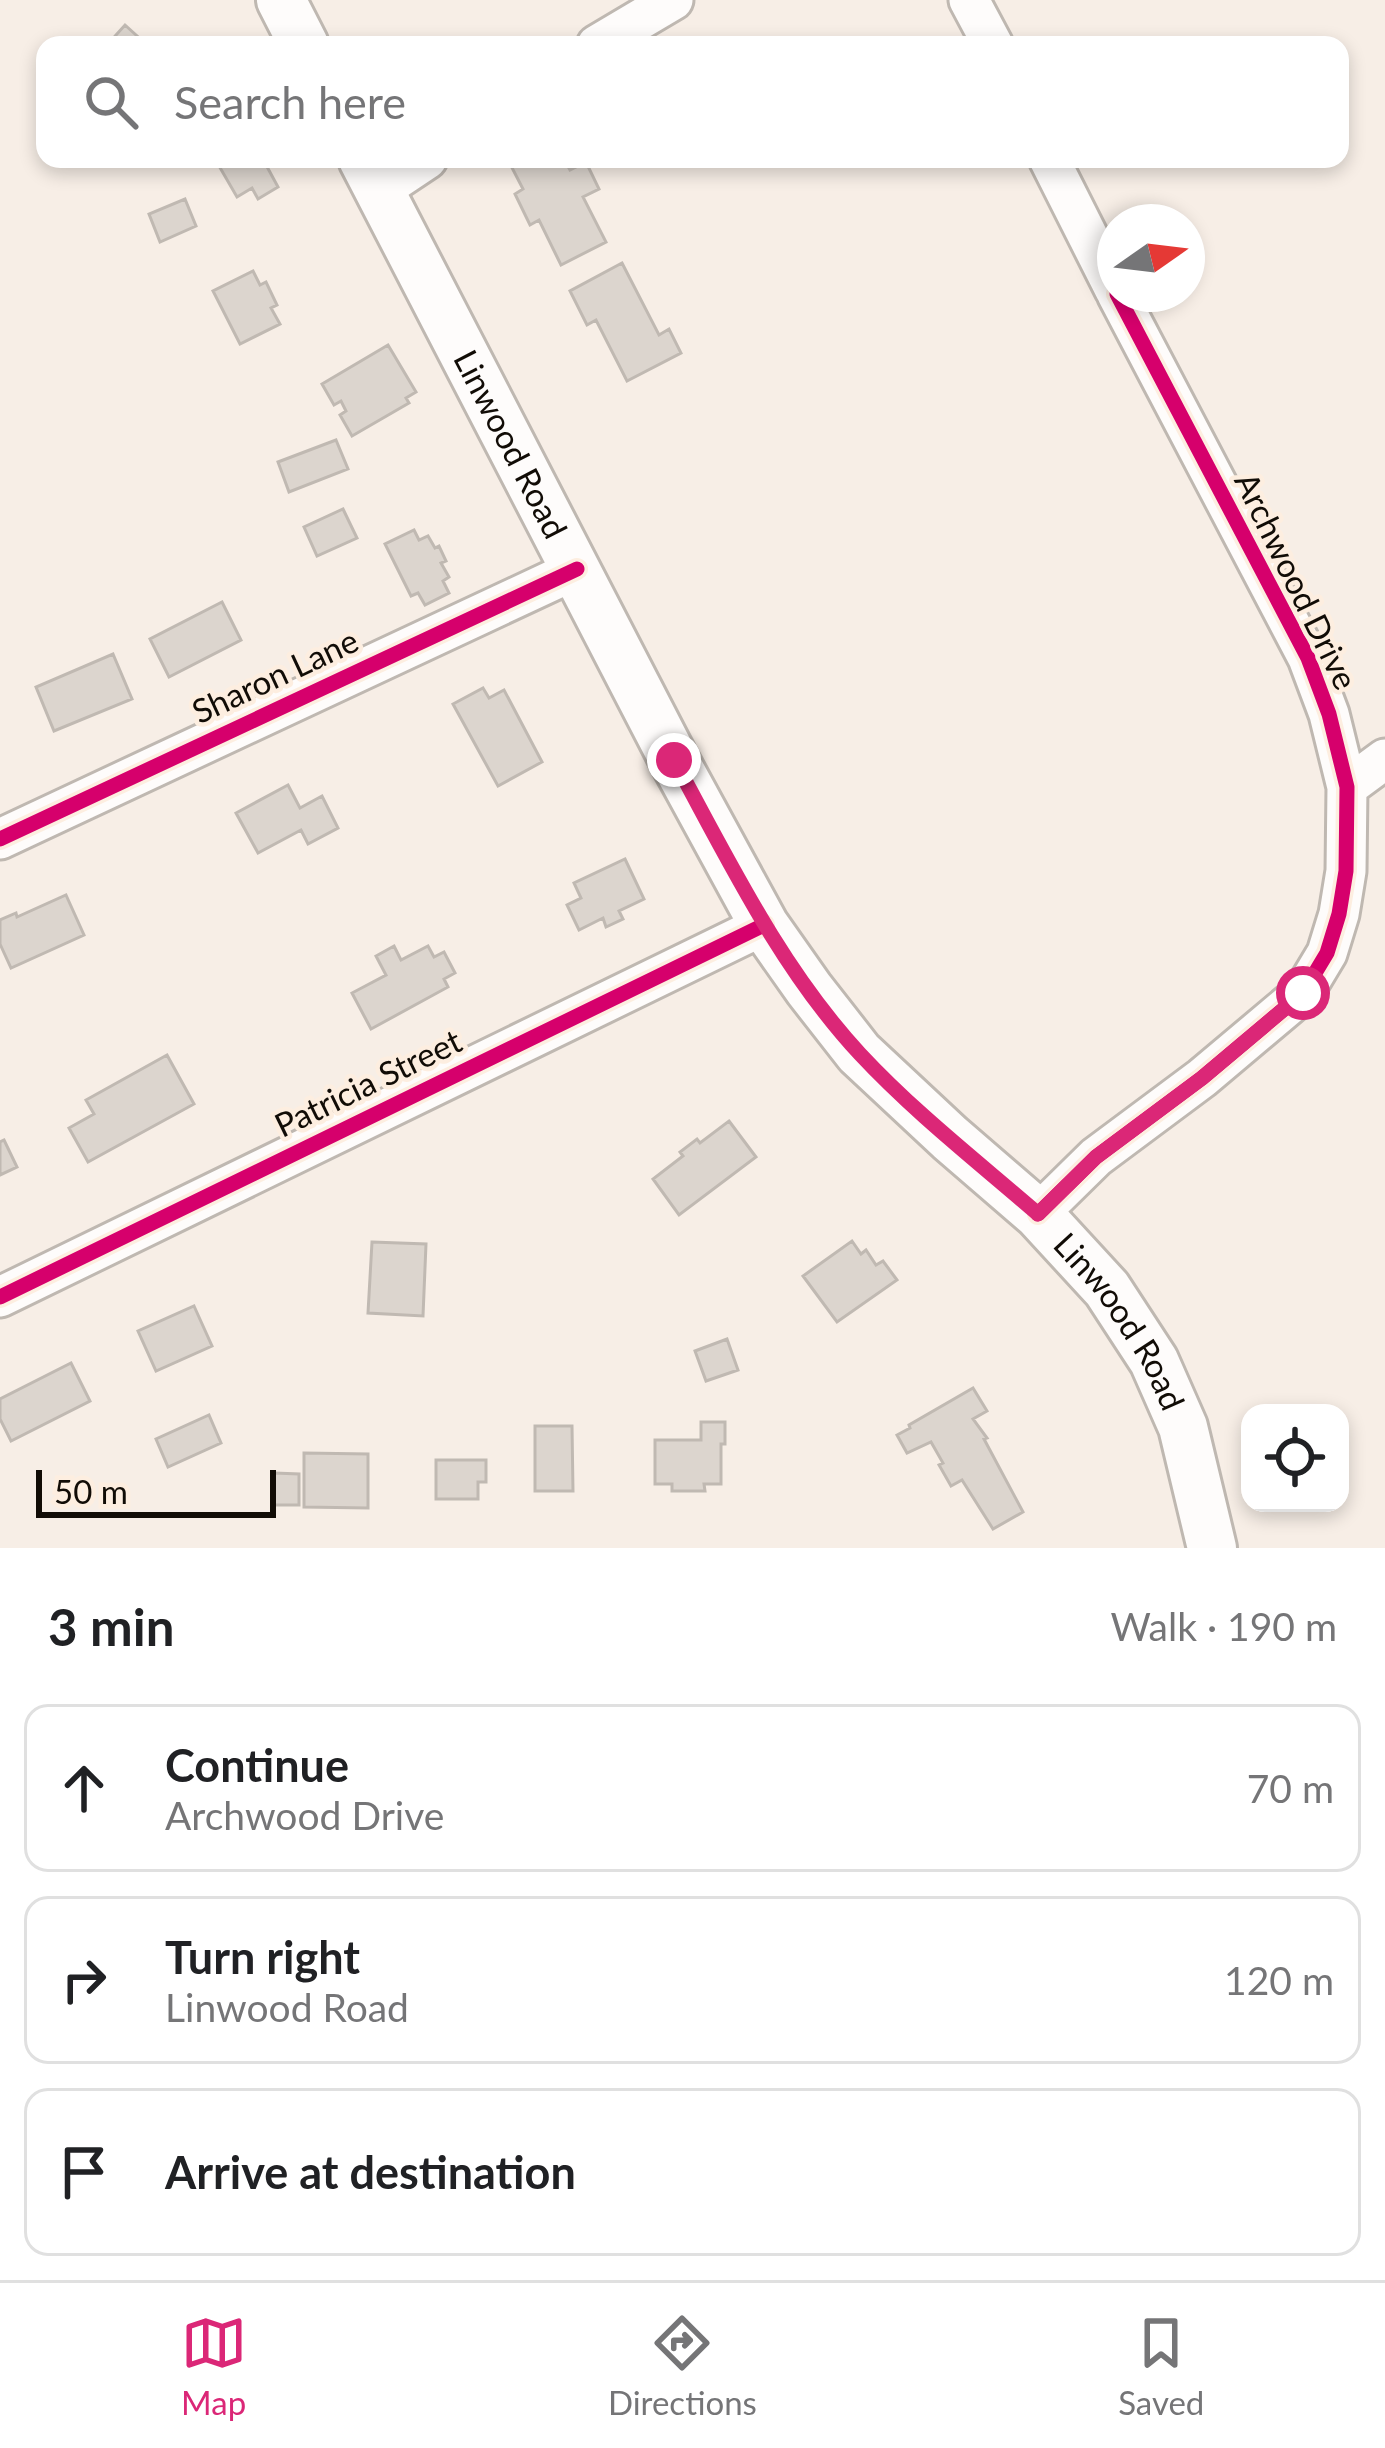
<!DOCTYPE html>
<meta charset="utf-8">
<style>
:root{--surface:#fff;--page:#f2f2f2;--text:#202124;--muted:#757577;--line:#e0e0e0;--accent:#db2777}
body{margin:0;font-family:Lato,sans-serif;background:var(--page);color:var(--text)}
.controls{position:absolute;right:36px;bottom:36px;display:grid;overflow:hidden;border-radius:24px;box-shadow:0 6px 18px #0003}
.controls button{width:108px;height:108px;display:grid;place-items:center;padding:0;border:0;border-bottom:3px solid var(--line);background:var(--surface);color:var(--text);font:60px sans-serif}
.compass{position:absolute;left:1097px;top:204px;width:108px;height:108px;border-radius:50%;background:var(--surface);box-shadow:0 6px 18px #0003;rotate:76deg}
.scale{position:absolute;left:36px;bottom:30px;width:240px;box-sizing:border-box;padding-left:12px;border:6px solid #110c06;border-top:0;font-size:33px;line-height:42px;white-space:nowrap;color:#110c06;-webkit-text-stroke:9px #fdeee0;paint-order:stroke}
.stop{position:absolute;width:36px;height:36px;margin:-27px;border:9px solid #db2777;border-radius:50%;background:#fff}
.stop.end{background:#db2777;border-color:#fff;box-shadow:0 3px 12px #0008}
.list{margin:0;padding:0;list-style:none}
h2{display:flex;justify-content:space-between;align-items:center;height:156px;margin:0;padding:0 48px;font-size:51px}
h2 small{font-size:39px;font-weight:400;color:var(--muted)}
.list li{display:grid;grid-template-columns:78px 1fr auto;gap:36px;align-items:center;box-sizing:border-box;height:168px;margin:0 24px 24px;padding:0 24px;border:3px solid var(--line);border-radius:24px}
.list b{display:block;font-size:45px;white-space:nowrap}
.list p{margin:0;font-size:39px;white-space:nowrap;color:var(--muted)}
.list em{font-size:39px;font-style:normal;color:var(--muted)}
.icon{flex:none;width:66px;height:66px;fill:none;stroke:currentColor;stroke-width:2;stroke-linecap:round;stroke-linejoin:round}
.map{position:relative;flex:none;width:1385px;height:1548px;overflow:hidden}
.search{position:absolute;background:var(--surface);box-shadow:0 6px 18px #0003;left:36px;right:36px;top:36px;height:132px;display:flex;align-items:center;gap:30px;box-sizing:border-box;padding:0 42px;border-radius:24px;color:var(--muted);font-size:45px}
.sheet{height:732px;background:var(--surface)}
nav{display:flex;justify-content:space-around;align-items:center;box-sizing:border-box;height:168px;border-top:3px solid var(--line);background:var(--surface);font-size:33px;color:var(--muted)}
nav a{display:grid;justify-items:center;gap:6px}
nav .on{color:var(--accent)}
.map>svg:first-child{display:block}
</style>
<div class="map">
<svg width="1385" height="1548" viewBox="0 0 1385 1548">
<rect width="100%" height="100%" fill="#f7eee6"/>
<path fill="#dcd5ce" stroke="#c0b9b2" stroke-width="3" d="M125,25L147,45H107Z
M215,159H269L265,163L278,187L258,199L252,188L237,197Z
M564,159L570,170L586,162L599,189L583,197L606,242L561,265L539,220L530,225L515,194L523,189L508,160Z
M185,199L196,226L160,242L149,214Z
M622,263L659,335L669,329L681,353L627,381L596,320L587,325L570,291Z
M253,271L260,285L266,282L277,305L271,308L280,324L240,344L213,291Z
M388,345L416,392L406,398L409,403L352,436L340,415L346,411L341,401L334,405L322,384Z
M336,440L348,469L289,492L278,462Z
M343,509L357,538L317,556L304,527Z
M414,530L419,540L428,536L435,548L439,546L446,561L441,563L449,577L443,581L449,593L425,605L418,593L411,596L385,544Z
M222,602L241,640L169,677L150,639Z
M113,654L132,699L54,731L36,687Z
M483,688L489,698L504,690L542,762L498,786L453,704Z
M288,785L300,808L322,796L338,828L308,844L301,830L258,853L236,813Z
M625,859L644,899L619,911L623,919L606,927L603,918L579,930L567,905L581,898L574,883Z
M66,895L84,935L11,968L0,944V920L16,913L17,917Z
M394,946L401,960L428,946L434,957L444,952L455,973L444,979L448,987L371,1029L352,993L386,975L376,956Z
M167,1055L194,1104L88,1162L69,1128L94,1114L86,1100Z
M729,1121L756,1157L679,1215L653,1179L683,1156L680,1152L697,1139L700,1143Z
M4,1140L17,1167L0,1175V1142Z
M852,1241L861,1254L866,1250L876,1265L883,1261L897,1280L837,1322L803,1276Z
M372,1242L426,1244L423,1316L368,1313Z
M194,1306L212,1346L156,1371L138,1331Z
M727,1339L738,1370L706,1381L695,1351Z
M71,1363L90,1401L11,1441L0,1419V1399Z
M973,1388L987,1411L973,1419L987,1438L984,1439L1023,1512L993,1529L962,1480L951,1486L939,1465L943,1463L931,1442L907,1453L897,1435L910,1428L909,1425Z
M209,1415L221,1443L168,1467L156,1439Z
M701,1422H725V1444H721V1484H704L705,1491H672V1484H655V1440H701Z
M535,1426H572L573,1491H535Z
M304,1453L368,1454V1508L304,1507Z
M436,1460H486V1482H478V1499H436Z
M274,1473L299,1474V1505H273Z"/>
<g fill="none" stroke-linecap="round" stroke-linejoin="round">
<defs>
<path id="minor" d="M969,0L993,45
M597,45L673,0
M1049,159L1115,290
M379,191L427,159
M1347,787L1385,759
M0,839L577,569
M1038,1214L1096,1157L1202,1078L1303,993L1327,953L1339,914L1346,871L1347,787L1329,714L1308,658L1117,294
M0,1297L764,925"/>
<g id="major">
<path d="M281,0L304,45"/>
<path id="s1" d="M363,159L674,760L764,925L809,989L859,1053L950,1138L1038,1214L1107,1289L1154,1361L1183,1427L1212,1548"/>
</g>
</defs>
<use href="#minor" stroke="#bfb8b1" stroke-width="45"/>
<use href="#major" stroke="#bfb8b1" stroke-width="54"/>
<use href="#minor" stroke="#fefcfb" stroke-width="39"/>
<use href="#major" stroke="#fefcfb" stroke-width="48"/>
<defs>
<path id="cycleway" d="M0,839L577,569
M1038,1214L1096,1157L1202,1078L1303,993L1327,953L1339,914L1346,871L1347,787L1329,714L1308,658L1117,294
M0,1297L764,925"/>
</defs>
<use href="#cycleway" stroke="#fdeee0" stroke-width="22"/>
<use href="#cycleway" stroke="#d6006c" stroke-width="15"/>
</g>
<g fill="none" stroke-linecap="round" stroke-linejoin="round">
<path stroke="#db2777" stroke-width="15" d="M674,760C729,861 781,969 860,1054C914,1112 978,1162 1038,1214L1096,1157L1202,1078L1303,993"/>
</g>
<g text-anchor="middle" stroke-width="9" stroke-linejoin="round" paint-order="stroke">
<g font-size="33" fill="#110c06" stroke="#fdeee0">
<text dy="12" stroke="none"><textPath href="#s1" startOffset="321">Linwood Road</textPath></text>
<text transform="translate(1296 581) rotate(64)" y="12">Archwood Drive</text>
<text transform="translate(275 676) rotate(-25)" y="12">Sharon Lane</text>
<text transform="translate(368 1083) rotate(-26)" y="12">Patricia Street</text>
<text dy="12" stroke="none"><textPath href="#s1" startOffset="1401">Linwood Road</textPath></text>
</g>
</g>
</svg>
<div class="controls">
<button><svg class="icon" aria-label="locate" viewBox="0 0 24 24"><circle cx="12" cy="12" r="6"/><path d="M12 2v4M12 18v4M2 12h4M18 12h4"/></svg></button>
</div>
<svg class="compass" viewBox="-18 -18 36 36"><path d="M0-13l5 13h-10z" fill="#e53935"/><path d="M0 13l5-13h-10z" fill="#757577"/></svg>
<div class="scale">50 m</div>
<div class="stop" style="left:1303px;top:993px"></div>
<div class="stop end" style="left:674px;top:760px"></div>
<div class="search"><svg class="icon" aria-label="search" viewBox="0 0 24 24"><circle cx="10" cy="10" r="6"/><path d="M15 15l6 6"/></svg>Search here</div>
</div>
<section class="sheet">
<h2>3 min<small>Walk · 190 m</small></h2>
<ul class="list">
<li><svg class="icon" aria-label="ahead" viewBox="0 0 24 24"><path d="M12 20V5M6 11l6-6 6 6"/></svg><div><b>Continue</b><p>Archwood Drive</p></div><em>70 m</em></li>
<li><svg class="icon" aria-label="right" viewBox="0 0 24 24"><path d="M7 20v-9h11M14 6l5 5-5 5"/></svg><div><b>Turn right</b><p>Linwood Road</p></div><em>120 m</em></li>
<li><svg class="icon" aria-label="arrive" viewBox="0 0 24 24"><path d="M6 21V4h12l-3 4 3 4H6"/></svg><div><b>Arrive at destination</b></div></li>
</ul>
</section>
<nav>
<a class="on"><svg class="icon" aria-label="map" viewBox="0 0 24 24"><path d="M3 6l6-2 6 2 6-2v14l-6 2-6-2-6 2zM9 4v14M15 6v14"/></svg>Map</a>
<a><svg class="icon" aria-label="directions" viewBox="0 0 24 24"><path d="M12 3l9 9-9 9-9-9zM9 14v-3h6M13 9l2 2-2 2"/></svg>Directions</a>
<a><svg class="icon" aria-label="saved" viewBox="0 0 24 24"><path d="M7 4h10v16l-5-4-5 4z"/></svg>Saved</a>
</nav>
